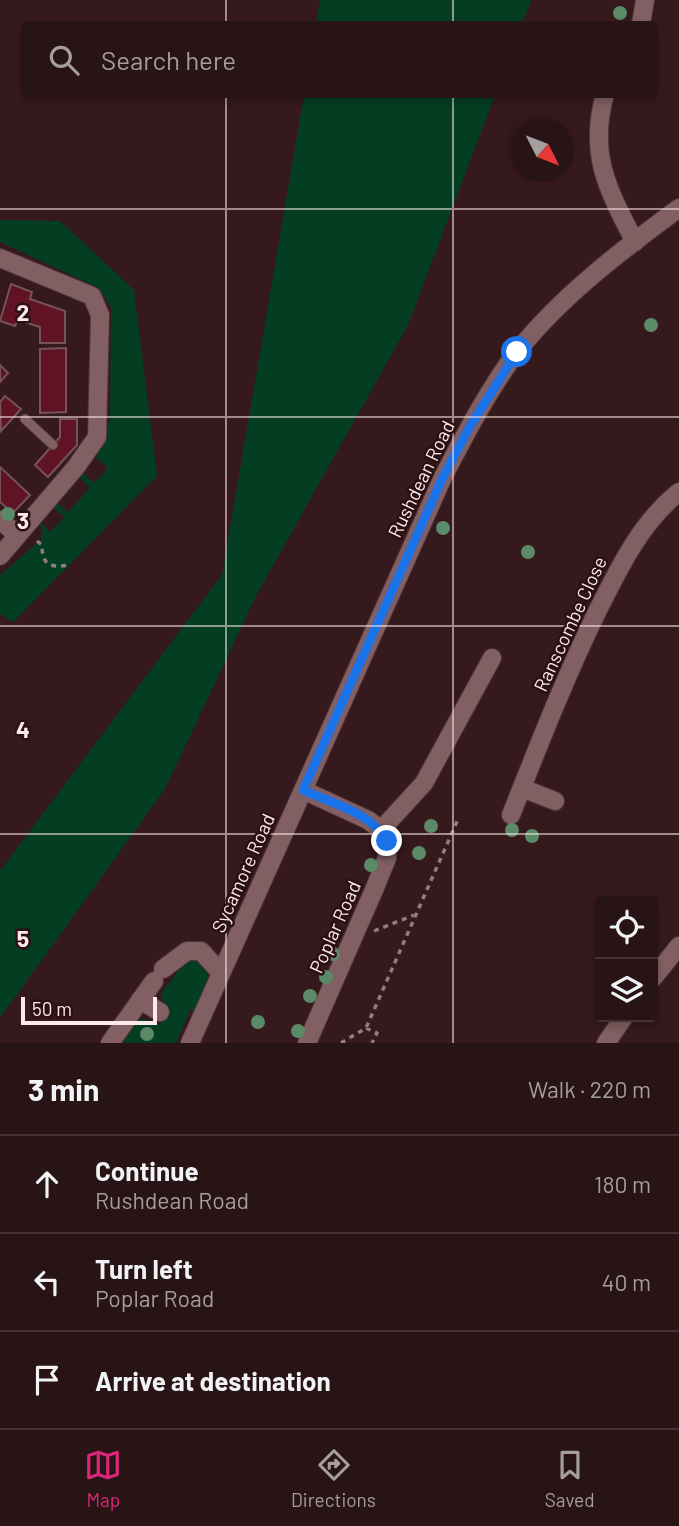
<!DOCTYPE html>
<meta charset="utf-8">
<style>
:root{--surface:#281315;--page:#301c1e;--text:#f1f3f6;--muted:#a59ea0;--line:#443234;--accent:#db2777}
body{margin:0;font-family:Barlow,sans-serif;background:var(--page);color:var(--text)}
.controls{position:absolute;right:21px;bottom:21px;display:grid;overflow:hidden;border-radius:7px;box-shadow:0 4px 10px #0003}
.controls button{width:63px;height:63px;display:grid;place-items:center;padding:0;border:0;border-bottom:2px solid var(--line);background:var(--surface);color:var(--text);font:35px sans-serif}
.compass{position:absolute;left:511px;top:119px;width:63px;height:63px;border-radius:50%;background:var(--surface);box-shadow:0 4px 10px #0003;rotate:132deg}
.scale{position:absolute;left:21px;bottom:18px;width:136px;box-sizing:border-box;padding-left:7px;border:4px solid #fee9ea;border-top:0;font-size:19px;line-height:24px;white-space:nowrap;color:#fee9ea;-webkit-text-stroke:5px #2b1013;paint-order:stroke}
.stop{position:absolute;width:21px;height:21px;margin:-16px;border:5px solid #1a73e8;border-radius:50%;background:#fff}
.stop.end{background:#1a73e8;border-color:#fff;box-shadow:0 2px 7px #0008}
.list{margin:0;padding:0;list-style:none}
h2{display:flex;justify-content:space-between;align-items:center;height:91px;margin:0;padding:0 28px;font-size:30px}
h2 small{font-size:23px;font-weight:400;color:var(--muted)}
.list li{display:grid;grid-template-columns:46px 1fr auto;gap:21px;align-items:center;box-sizing:border-box;height:98px;padding:0 28px;border-top:2px solid var(--line)}
.list b{display:block;font-size:26px;white-space:nowrap}
.list p{margin:0;font-size:23px;white-space:nowrap;color:var(--muted)}
.list em{font-size:23px;font-style:normal;color:var(--muted)}
.icon{flex:none;width:38px;height:38px;fill:none;stroke:currentColor;stroke-width:2;stroke-linecap:round;stroke-linejoin:round}
.map{position:relative;flex:none;width:679px;height:1043px;overflow:hidden}
.search{position:absolute;background:var(--surface);box-shadow:0 4px 10px #0003;left:21px;right:21px;top:21px;height:77px;display:flex;align-items:center;gap:18px;box-sizing:border-box;padding:0 24px;border-radius:7px;color:var(--muted);font-size:26px}
.sheet{height:385px;background:var(--surface)}
nav{display:flex;justify-content:space-around;align-items:center;box-sizing:border-box;height:98px;border-top:2px solid var(--line);background:var(--surface);font-size:19px;color:var(--muted)}
nav a{display:grid;justify-items:center;gap:4px}
nav .on{color:var(--accent)}
.map>svg:first-child{display:block}
</style>
<div class="map">
<svg width="679" height="1043" viewBox="0 0 679 1043">
<rect width="100%" height="100%" fill="#36191c"/>
<path fill="#043e22" d="M320,0H531L522,24H316Z
M304,95H495L408,325L256,596L165,789L0,1018V871L222,575Z
M0,220L60,221L134,290L157,476L13,622L0,614V575L41,540L42,528L37,520L51,532L64,517L53,507L56,502L68,512L90,488L79,477L83,473L95,483L108,468L96,458L103,429L110,421L111,307L99,288L0,242Z
M192,959L203,966L209,976L196,1012L190,1010L176,1043H125L123,1037L140,1018L160,1024L171,1010C154,993 163,991 173,978C180,969 180,965 192,959Z"/>
<path fill="#601324" stroke="#755356" stroke-width="2" d="M11,284L32,292L30,299L65,311V343H40V327L18,320L15,326L0,321Z
M66,348V412L40,413V349Z
M0,365L8,373L0,382Z
M5,396L21,409L1,431L0,402Z
M60,419H77V445L48,477L35,465L60,437Z
M0,467L30,495L13,513L0,502Z"/>
<g fill="none" stroke-linecap="round" stroke-linejoin="round">
<defs>
<path id="service" d="M25,419L53,445"/>
<path id="minor" d="M641,24L645,0
M605,94C588,154 608,190 635,242
M0,258L92,296L100,315L97,437L76,467L0,556
M0,520L16,534
M522,788L555,801
M303,790L368,820L381,830L387,841V858L374,890L307,1043
M511,815C538,747 564,680 596,614C618,570 640,523 679,492
M381,830L424,783L492,658
M163,969L187,951H201L221,973
M653,978L679,946
M140,1000L160,1012
M110,1043L154,981
M190,1043L443,477C465,435 487,392 516,353C560,297 622,250 679,208
M606,1043L624,1017"/>
</defs>
<use href="#service" stroke="#4e3639" stroke-width="11"/>
<use href="#minor" stroke="#4e3639" stroke-width="20"/>
<path stroke="#947b7d" stroke-width="3.5" stroke-dasharray="5 5" stroke-linecap="butt" d="M37,541L42,545C42,565 50,568 69,565
M374,931L414,915
M366,1028L377,1033L372,1043
M341,1043L366,1028L459,817"/>
<use href="#service" stroke="#825f62" stroke-width="9"/>
<use href="#minor" stroke="#825f62" stroke-width="18"/>
</g>
<g fill="#5a8a67">
<circle cx="620" cy="13" r="7"/>
<circle cx="651" cy="325" r="7"/>
<circle cx="8" cy="514" r="7"/>
<circle cx="443" cy="528" r="7"/>
<circle cx="528" cy="552" r="7"/>
<circle cx="431" cy="826" r="7"/>
<circle cx="512" cy="830" r="7"/>
<circle cx="532" cy="836" r="7"/>
<circle cx="419" cy="853" r="7"/>
<circle cx="371" cy="865" r="7"/>
<circle cx="333" cy="954" r="7"/>
<circle cx="326" cy="977" r="7"/>
<circle cx="310" cy="996" r="7"/>
<circle cx="258" cy="1022" r="7"/>
<circle cx="298" cy="1031" r="7"/>
<circle cx="147" cy="1034" r="7"/>
</g>
<g fill="none" stroke-linecap="round" stroke-linejoin="round">
<path stroke="#1a73e8" stroke-width="9" d="M387,841C372,813 331,803 303,790L443,477L470,426L517,352"/>
</g>
<path fill="none" stroke="#fee9ea" stroke-width="2" stroke-opacity="0.55" d="M226,0V24M453,0V24M226,94V1043M453,94V1043M0,209H679M0,417H679M0,626H679M0,834H679"/>
<g text-anchor="middle" stroke-width="5" stroke-linejoin="round" paint-order="stroke">
<g font-size="19" fill="#fee9ea" stroke="#2b1013">
<text transform="translate(421 479) rotate(-64)" y="7">Rushdean Road</text>
<text transform="translate(570 624) rotate(-65)" y="7">Ranscombe Close</text>
<text transform="translate(243 873) rotate(-66)" y="7">Sycamore Road</text>
<text transform="translate(335 927) rotate(-66)" y="7">Poplar Road</text>
</g>
</g>
<g font-size="23" text-anchor="middle" font-weight="bold" fill="#fee9ea" stroke="#2b1013" stroke-width="5" stroke-linejoin="round" paint-order="stroke">
<text x="23" y="321">2</text>
<text x="23" y="529">3</text>
<text x="23" y="738">4</text>
<text x="23" y="947">5</text>
</g>
</svg>
<div class="controls">
<button><svg class="icon" aria-label="locate" viewBox="0 0 24 24"><circle cx="12" cy="12" r="6"/><path d="M12 2v4M12 18v4M2 12h4M18 12h4"/></svg></button>
<button><svg class="icon" aria-label="layers" viewBox="0 0 24 24"><path d="M12 4l9 5-9 5-9-5zM3 14l9 5 9-5"/></svg></button>
</div>
<svg class="compass" viewBox="-18 -18 36 36"><path d="M0-13l5 13h-10z" fill="#e53935"/><path d="M0 13l5-13h-10z" fill="#a59ea0"/></svg>
<div class="scale">50 m</div>
<div class="stop" style="left:517px;top:352px"></div>
<div class="stop end" style="left:387px;top:841px"></div>
<div class="search"><svg class="icon" aria-label="search" viewBox="0 0 24 24"><circle cx="10" cy="10" r="6"/><path d="M15 15l6 6"/></svg>Search here</div>
</div>
<section class="sheet">
<h2>3 min<small>Walk · 220 m</small></h2>
<ul class="list">
<li><svg class="icon" aria-label="ahead" viewBox="0 0 24 24"><path d="M12 20V5M6 11l6-6 6 6"/></svg><div><b>Continue</b><p>Rushdean Road</p></div><em>180 m</em></li>
<li><svg class="icon" aria-label="left" viewBox="0 0 24 24"><path d="M17 20v-9H6M10 6l-5 5 5 5"/></svg><div><b>Turn left</b><p>Poplar Road</p></div><em>40 m</em></li>
<li><svg class="icon" aria-label="arrive" viewBox="0 0 24 24"><path d="M6 21V4h12l-3 4 3 4H6"/></svg><div><b>Arrive at destination</b></div></li>
</ul>
</section>
<nav>
<a class="on"><svg class="icon" aria-label="map" viewBox="0 0 24 24"><path d="M3 6l6-2 6 2 6-2v14l-6 2-6-2-6 2zM9 4v14M15 6v14"/></svg>Map</a>
<a><svg class="icon" aria-label="directions" viewBox="0 0 24 24"><path d="M12 3l9 9-9 9-9-9zM9 14v-3h6M13 9l2 2-2 2"/></svg>Directions</a>
<a><svg class="icon" aria-label="saved" viewBox="0 0 24 24"><path d="M7 4h10v16l-5-4-5 4z"/></svg>Saved</a>
</nav>
